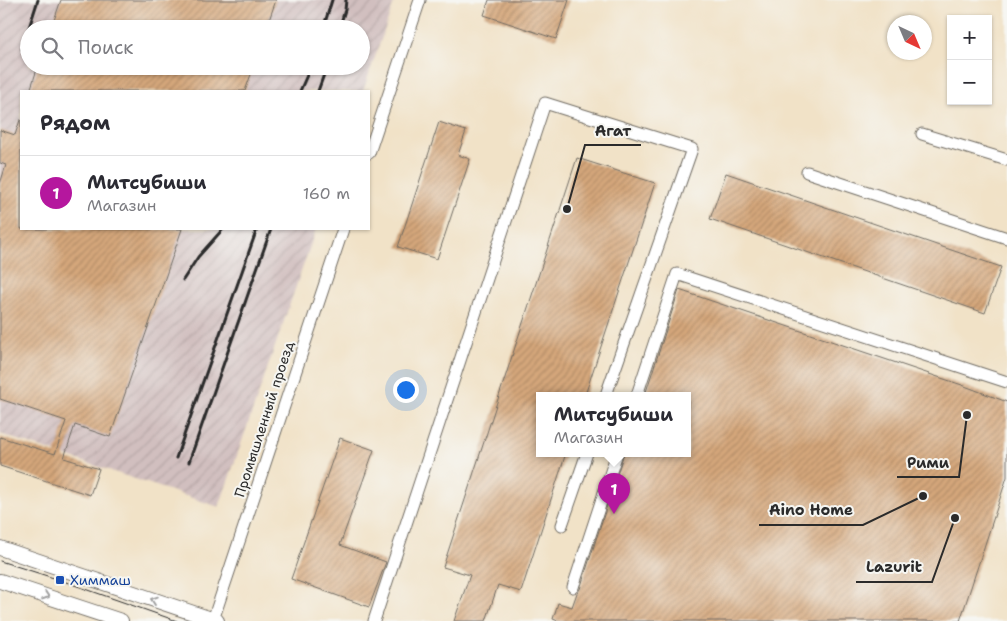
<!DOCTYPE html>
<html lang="ru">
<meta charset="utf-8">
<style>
:root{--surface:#fff;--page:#f7f7f7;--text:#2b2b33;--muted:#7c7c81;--line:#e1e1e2;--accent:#b5179e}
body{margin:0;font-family:"Shantell Sans",sans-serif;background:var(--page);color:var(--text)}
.controls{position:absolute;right:15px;top:15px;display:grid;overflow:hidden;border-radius:0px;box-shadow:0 1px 4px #0004}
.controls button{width:45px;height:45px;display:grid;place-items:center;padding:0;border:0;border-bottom:1px solid var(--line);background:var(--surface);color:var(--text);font:25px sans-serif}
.compass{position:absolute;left:887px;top:15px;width:45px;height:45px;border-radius:50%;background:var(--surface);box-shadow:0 1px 4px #0004;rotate:136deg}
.you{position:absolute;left:405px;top:389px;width:18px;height:18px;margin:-12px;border:4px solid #fff;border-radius:50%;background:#1a73e8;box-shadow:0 0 0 8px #1a73e833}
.badge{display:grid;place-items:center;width:32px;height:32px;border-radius:50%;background:var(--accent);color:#fff;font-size:16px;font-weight:700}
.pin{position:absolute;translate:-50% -41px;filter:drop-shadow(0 1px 2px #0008)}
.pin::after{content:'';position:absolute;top:26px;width:18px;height:15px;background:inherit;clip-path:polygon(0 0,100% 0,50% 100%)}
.popup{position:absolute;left:536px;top:392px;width:155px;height:65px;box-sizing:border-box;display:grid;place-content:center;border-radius:0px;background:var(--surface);filter:drop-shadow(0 1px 4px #0005);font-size:16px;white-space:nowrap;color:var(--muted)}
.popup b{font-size:19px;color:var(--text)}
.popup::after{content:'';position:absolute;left:50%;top:100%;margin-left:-10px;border:10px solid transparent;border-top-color:var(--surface)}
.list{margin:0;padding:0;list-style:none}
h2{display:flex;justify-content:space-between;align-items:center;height:65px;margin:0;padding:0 20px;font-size:21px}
h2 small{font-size:16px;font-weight:400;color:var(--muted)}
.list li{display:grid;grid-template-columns:32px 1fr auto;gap:15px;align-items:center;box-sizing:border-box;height:75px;padding:0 20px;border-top:1px solid var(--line)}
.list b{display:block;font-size:19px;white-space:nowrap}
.list p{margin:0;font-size:16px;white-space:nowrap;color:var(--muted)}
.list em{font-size:16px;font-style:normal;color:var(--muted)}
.icon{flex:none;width:28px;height:28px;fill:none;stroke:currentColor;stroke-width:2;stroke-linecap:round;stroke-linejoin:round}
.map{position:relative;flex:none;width:1007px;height:621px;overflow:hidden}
.search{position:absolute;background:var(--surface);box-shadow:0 1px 4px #0004;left:20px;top:20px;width:350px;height:55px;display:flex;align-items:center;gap:12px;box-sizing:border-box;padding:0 18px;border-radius:28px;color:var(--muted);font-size:19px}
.panel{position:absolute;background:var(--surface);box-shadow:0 1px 4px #0004;left:20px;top:90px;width:350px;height:140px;border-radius:0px}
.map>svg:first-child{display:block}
</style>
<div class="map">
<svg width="1007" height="621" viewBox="0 0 1007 621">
<defs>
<pattern id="industrial-furrows" width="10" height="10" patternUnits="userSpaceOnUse" patternTransform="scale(1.25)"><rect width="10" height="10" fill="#d1bfbf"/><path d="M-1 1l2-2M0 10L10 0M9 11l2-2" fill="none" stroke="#b4a4a4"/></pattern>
<pattern id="building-hatch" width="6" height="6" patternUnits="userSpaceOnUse" patternTransform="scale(1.25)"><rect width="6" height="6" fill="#d5a77b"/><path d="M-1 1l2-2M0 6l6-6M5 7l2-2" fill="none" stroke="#ad8865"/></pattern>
</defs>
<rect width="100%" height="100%" fill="#f6f6f2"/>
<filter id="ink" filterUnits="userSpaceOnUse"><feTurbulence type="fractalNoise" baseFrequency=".02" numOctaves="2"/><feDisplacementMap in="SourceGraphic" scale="10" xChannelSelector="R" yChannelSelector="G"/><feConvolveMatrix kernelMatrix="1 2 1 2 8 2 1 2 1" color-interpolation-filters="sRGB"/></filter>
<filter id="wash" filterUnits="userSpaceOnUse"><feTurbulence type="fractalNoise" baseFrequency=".0096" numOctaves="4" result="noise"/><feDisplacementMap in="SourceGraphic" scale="20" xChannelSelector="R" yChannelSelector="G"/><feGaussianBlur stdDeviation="1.12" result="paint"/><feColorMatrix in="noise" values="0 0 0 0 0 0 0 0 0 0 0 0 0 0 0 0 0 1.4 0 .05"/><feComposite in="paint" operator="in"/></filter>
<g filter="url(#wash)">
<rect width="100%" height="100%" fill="#f1e2c7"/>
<path fill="url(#industrial-furrows)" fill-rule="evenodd" d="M0,0H395L363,91H21V229H316L219,507L0,434ZM29,29H361V66H29Z"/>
<g id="blocks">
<path fill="url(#building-hatch)" d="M61,0H276L266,29H51Z
M489,0H569L556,39L484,15Z
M38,66H254L245,91H30Z
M20,120H21V229H182L110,437L75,425L64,458L99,469L90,495L0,466V437L55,454L66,421L0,399V184L6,165L0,163V130L15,135Z
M439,122L466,131L458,155L470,159L437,259L398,247Z
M577,158L655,183L585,395H540V453H566L521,592L498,585L486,621H454L470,575L443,567Z
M726,173L1001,267L985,313L710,219Z
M679,290L962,385L1007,402V477L960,621H558L553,619L558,603L572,607L577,593L580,589L624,453H688V395H645Z
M340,438L374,450L340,545L386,562L369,607L291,579Z"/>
</g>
</g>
<g filter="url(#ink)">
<use href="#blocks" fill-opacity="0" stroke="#706b62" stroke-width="1"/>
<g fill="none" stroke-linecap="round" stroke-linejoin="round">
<defs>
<path id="minor" d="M922,134L1007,160
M369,153L420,0
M807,172L1007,238
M637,395L677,274L1007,382
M562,525L587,453
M573,587L617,453
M213,620L343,229
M374,621L545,103L692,149L606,395"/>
<path id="major" d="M0,548L217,621
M0,581L121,621"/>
</defs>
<use href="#minor" stroke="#706b62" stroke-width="13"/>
<use href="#major" stroke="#706b62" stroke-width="16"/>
<use href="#minor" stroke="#fff" stroke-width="11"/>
<use href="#major" stroke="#fff" stroke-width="14"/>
<path stroke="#2b2b2b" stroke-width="1" d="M0,561L60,580L177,621"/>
<path stroke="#2b2b2b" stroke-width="3" d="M323,29L332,0
M339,29L345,10L346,0
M22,49L38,0
M300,91L311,66
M318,91L327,66
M183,280L198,257L223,229
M176,458L257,229
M189,462L271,229"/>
</g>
<defs><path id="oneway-chevron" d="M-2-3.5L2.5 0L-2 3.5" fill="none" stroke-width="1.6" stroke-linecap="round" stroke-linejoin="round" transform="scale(1.25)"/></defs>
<g stroke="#a0a0a0">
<use href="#oneway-chevron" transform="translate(46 596) rotate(18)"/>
<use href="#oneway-chevron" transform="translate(154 600) rotate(-161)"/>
</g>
</g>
<rect fill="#1a4fb4" stroke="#f6f6f2" stroke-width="2" x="55" y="575" width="10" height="10" rx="2.5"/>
<g text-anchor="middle" stroke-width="4" stroke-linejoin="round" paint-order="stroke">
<g font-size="14" fill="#2b2b2b" stroke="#f6f6f2">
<text transform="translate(264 419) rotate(-72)" y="5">Промышленный проезд</text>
</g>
<g font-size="14" fill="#164399" stroke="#f6f6f2" text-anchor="start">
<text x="70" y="585">Химмаш</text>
</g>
</g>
<path fill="none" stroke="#2b2b2b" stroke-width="2" d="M567 209L585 145H641M967 415L959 477H897M923 496L863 525H759M955 518L932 582H856"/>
<g fill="#2b2b2b" stroke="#f6f6f2" stroke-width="2">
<circle cx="567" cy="209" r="5"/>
<circle cx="967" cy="415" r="5"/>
<circle cx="923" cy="496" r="5"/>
<circle cx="955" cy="518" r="5"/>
</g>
<g font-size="15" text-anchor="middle" font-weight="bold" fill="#2b2b2b" stroke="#f6f6f2" stroke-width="4" stroke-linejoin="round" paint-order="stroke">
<text x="613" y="136">Агат</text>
<text x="928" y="468">Рими</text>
<text x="811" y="515">Aino Home</text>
<text x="894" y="572">Lazurit</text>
</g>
</svg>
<div class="controls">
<button>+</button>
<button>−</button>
</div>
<svg class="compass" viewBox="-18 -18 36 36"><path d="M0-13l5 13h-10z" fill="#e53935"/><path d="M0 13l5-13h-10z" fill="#7c7c81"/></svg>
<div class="you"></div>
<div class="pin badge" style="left:614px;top:514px">1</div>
<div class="popup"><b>Митсубиши</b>Магазин</div>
<div class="search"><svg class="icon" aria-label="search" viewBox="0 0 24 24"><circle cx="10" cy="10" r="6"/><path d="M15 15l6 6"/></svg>Поиск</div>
<section class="panel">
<h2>Рядом<small></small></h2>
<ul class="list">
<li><span class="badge">1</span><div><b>Митсубиши</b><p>Магазин</p></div><em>160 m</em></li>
</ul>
</section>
</div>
